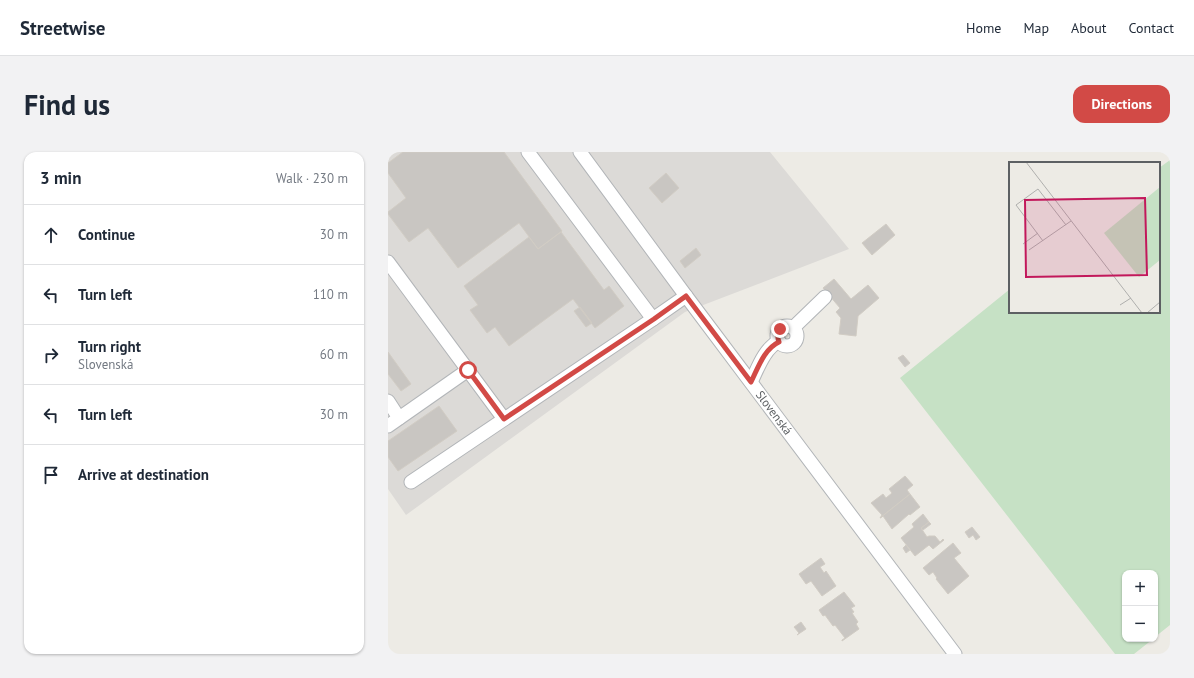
<!DOCTYPE html>
<meta charset="utf-8">
<style>
:root{--surface:#fff;--page:#f2f2f3;--text:#1f2937;--muted:#747a83;--line:#e0e1e3;--accent:#d24a46}
body{margin:0;font-family:"PT Sans",sans-serif;background:var(--page);color:var(--text)}
.controls{position:absolute;right:12px;bottom:12px;display:grid;overflow:hidden;border-radius:8px;box-shadow:0 1px 3px #0004}
.controls button{width:36px;height:36px;display:grid;place-items:center;padding:0;border:0;border-bottom:1px solid var(--line);background:var(--surface);color:var(--text);font:20px sans-serif}
.stop{position:absolute;width:12px;height:12px;margin:-9px;border:3px solid #d24a46;border-radius:50%;background:#fff}
.stop.end{background:#d24a46;border-color:#fff;box-shadow:0 1px 4px #0008}
.list{margin:0;padding:0;list-style:none}
h2{display:flex;justify-content:space-between;align-items:center;height:52px;margin:0;padding:0 16px;font-size:17px}
h2 small{font-size:13px;font-weight:400;color:var(--muted)}
.list li{display:grid;grid-template-columns:26px 1fr auto;gap:12px;align-items:center;box-sizing:border-box;height:60px;padding:0 16px;border-top:1px solid var(--line)}
.list b{display:block;font-size:15px;white-space:nowrap}
.list p{margin:0;font-size:13px;white-space:nowrap;color:var(--muted)}
.list em{font-size:13px;font-style:normal;color:var(--muted)}
.icon{flex:none;width:22px;height:22px;fill:none;stroke:currentColor;stroke-width:2;stroke-linecap:round;stroke-linejoin:round}
.map{position:relative;flex:none;width:782px;height:502px;overflow:hidden;border-radius:12px}
header{display:flex;align-items:center;gap:24px;box-sizing:border-box;height:56px;padding:0 20px;background:var(--surface);border-bottom:1px solid var(--line)}
header strong{font-size:19px}
nav{display:flex;gap:22px;margin-inline-start:auto;font-size:14px}
.intro{display:flex;align-items:center;justify-content:space-between;box-sizing:border-box;height:96px;padding:0 24px}
h1{margin:0;font-size:28px}
.button{padding:10px 18px;border-radius:12px;background:var(--accent);color:#fff;font-size:14px;font-weight:700}
main{display:flex;gap:24px;padding:0 24px}
aside{flex:1;background:var(--surface);border-radius:12px;box-shadow:0 1px 3px #0004}
.map>svg:first-child{display:block}
</style>
<header>
<strong>Streetwise</strong>
<nav><a>Home</a><a>Map</a><a>About</a><a>Contact</a></nav>
</header>
<div class="intro"><h1>Find us</h1><a class="button">Directions</a></div>
<main>
<aside>
<h2>3 min<small>Walk · 230 m</small></h2>
<ul class="list">
<li><svg class="icon" aria-label="ahead" viewBox="0 0 24 24"><path d="M12 20V5M6 11l6-6 6 6"/></svg><div><b>Continue</b></div><em>30 m</em></li>
<li><svg class="icon" aria-label="left" viewBox="0 0 24 24"><path d="M17 20v-9H6M10 6l-5 5 5 5"/></svg><div><b>Turn left</b></div><em>110 m</em></li>
<li><svg class="icon" aria-label="right" viewBox="0 0 24 24"><path d="M7 20v-9h11M14 6l5 5-5 5"/></svg><div><b>Turn right</b><p>Slovenská</p></div><em>60 m</em></li>
<li><svg class="icon" aria-label="left" viewBox="0 0 24 24"><path d="M17 20v-9H6M10 6l-5 5 5 5"/></svg><div><b>Turn left</b></div><em>30 m</em></li>
<li><svg class="icon" aria-label="arrive" viewBox="0 0 24 24"><path d="M6 21V4h12l-3 4 3 4H6"/></svg><div><b>Arrive at destination</b></div></li>
</ul>
</aside>
<div class="map">
<svg width="782" height="502" viewBox="0 0 782 502">
<rect width="100%" height="100%" fill="#edebe5"/>
<path fill="#dcdad7" d="M0,0H382L461,97L297,160L18,363L0,337Z"/>
<path fill="#c6e1c5" d="M782,8V473L767,485V421H737V487H765L746,502H727L512,226L622,137V160H771V16Z"/>
<path fill="#c9c6c2" stroke="#d1ccc4" d="M15,0H116L174,79L150,97L131,71L70,116L40,76L21,90L0,62V60L18,46L0,21V11Z
M278,21L291,36L274,51L261,36Z
M498,72L507,83L484,103L474,91Z
M173,80L216,138L221,134L236,154L207,176L185,147L121,194L107,175L99,181L82,158L90,153L76,134L141,85L150,97Z
M308,96L313,103L297,116L292,109Z
M446,127L463,147L480,133L491,146L470,164L468,184L451,182L453,166L448,160L452,156L435,136Z
M192,155L204,171L198,175L186,159Z
M0,200L23,232L13,239L0,222Z
M515,203L522,211L517,215L510,206Z
M51,254L69,279L10,319L0,305V289Z
M517,324L525,333L519,338L522,342L492,366L494,363L483,351L495,342L498,346L504,341L501,337Z
M522,342L532,355L522,363L521,362L504,377L495,364L492,366Z
M535,362L541,370L533,376L539,385L541,384H547L552,390L555,387L556,388L545,397L541,393L527,404L513,386L526,375L524,372Z
M541,370L543,372L535,378L533,376Z
M584,375L592,385L588,388L585,383L581,386L577,380Z
M565,391L573,401L566,406L581,424L560,442L548,427L549,426L545,420L541,423L535,416Z
M518,393L522,398L518,401L515,396Z
M433,406L437,412L432,415L436,421L438,419L448,434L434,444L423,429L418,432L411,422Z
M456,440L467,454L463,456L466,460L464,461L470,470L468,472L471,477L454,489V488L457,486L447,473L445,474L437,463L435,464L431,458Z
M413,470L418,477L409,483L411,481L406,475Z"/>
<g fill="none" stroke-linecap="round" stroke-linejoin="round">
<defs>
<g id="minor">
<path d="M140,0L265,167"/>
<path id="s1" d="M192,0L298,144L567,502"/>
<path d="M0,110L116,267"/>
<circle cx="399" cy="184" r="10"/>
<path d="M404,175L407,174L437,145"/>
<path d="M363,230C370,216 376,197 391,189"/>
<path d="M0,249L11,266"/>
<path d="M0,274L80,218"/>
<path d="M23,330L265,167L298,144"/>
</g>
</defs>
<use href="#minor" stroke="#b2b5b8" stroke-width="15"/>
<use href="#minor" stroke="#fff" stroke-width="13"/>
</g>
<g fill="none" stroke-linecap="round" stroke-linejoin="round">
<path stroke="#d24a46" stroke-width="5" d="M80,218L116,267L266,167L298,144L363,230C370,216 376,197 391,190C389,185 389,182 392,177"/>
</g>
<g text-anchor="middle" stroke-width="3" stroke-linejoin="round" paint-order="stroke">
<g font-size="12" fill="#5d6063" stroke="#fff">
<text dy="4" stroke="none"><textPath href="#s1" startOffset="325">Slovenská</textPath></text>
</g>
</g>
<g transform="translate(621 10)">
<rect width="151" height="151" fill="#edebe5"/>
<path d="M151,25V98L130,115L95,71Z" fill="#c6e1c5"/>
<path fill="none" stroke="#afafad" stroke-width="1" d="M17,0L133,151M34,79L7,43L29,27L57,63M14,82L29,71M20,88L62,59M111,143L122,136M138,151L151,140"/>
<path fill="#c2185b" fill-opacity="0.15" stroke="#c2185b" stroke-width="2" d="M136,36L138,113L17,115L16,38Z"/>
<rect width="151" height="151" fill="none" stroke="#5d6063" stroke-width="2"/>
</g>
</svg>
<div class="controls">
<button>+</button>
<button>−</button>
</div>
<div class="stop" style="left:80px;top:218px"></div>
<div class="stop end" style="left:392px;top:177px"></div>
</div>
</main>
